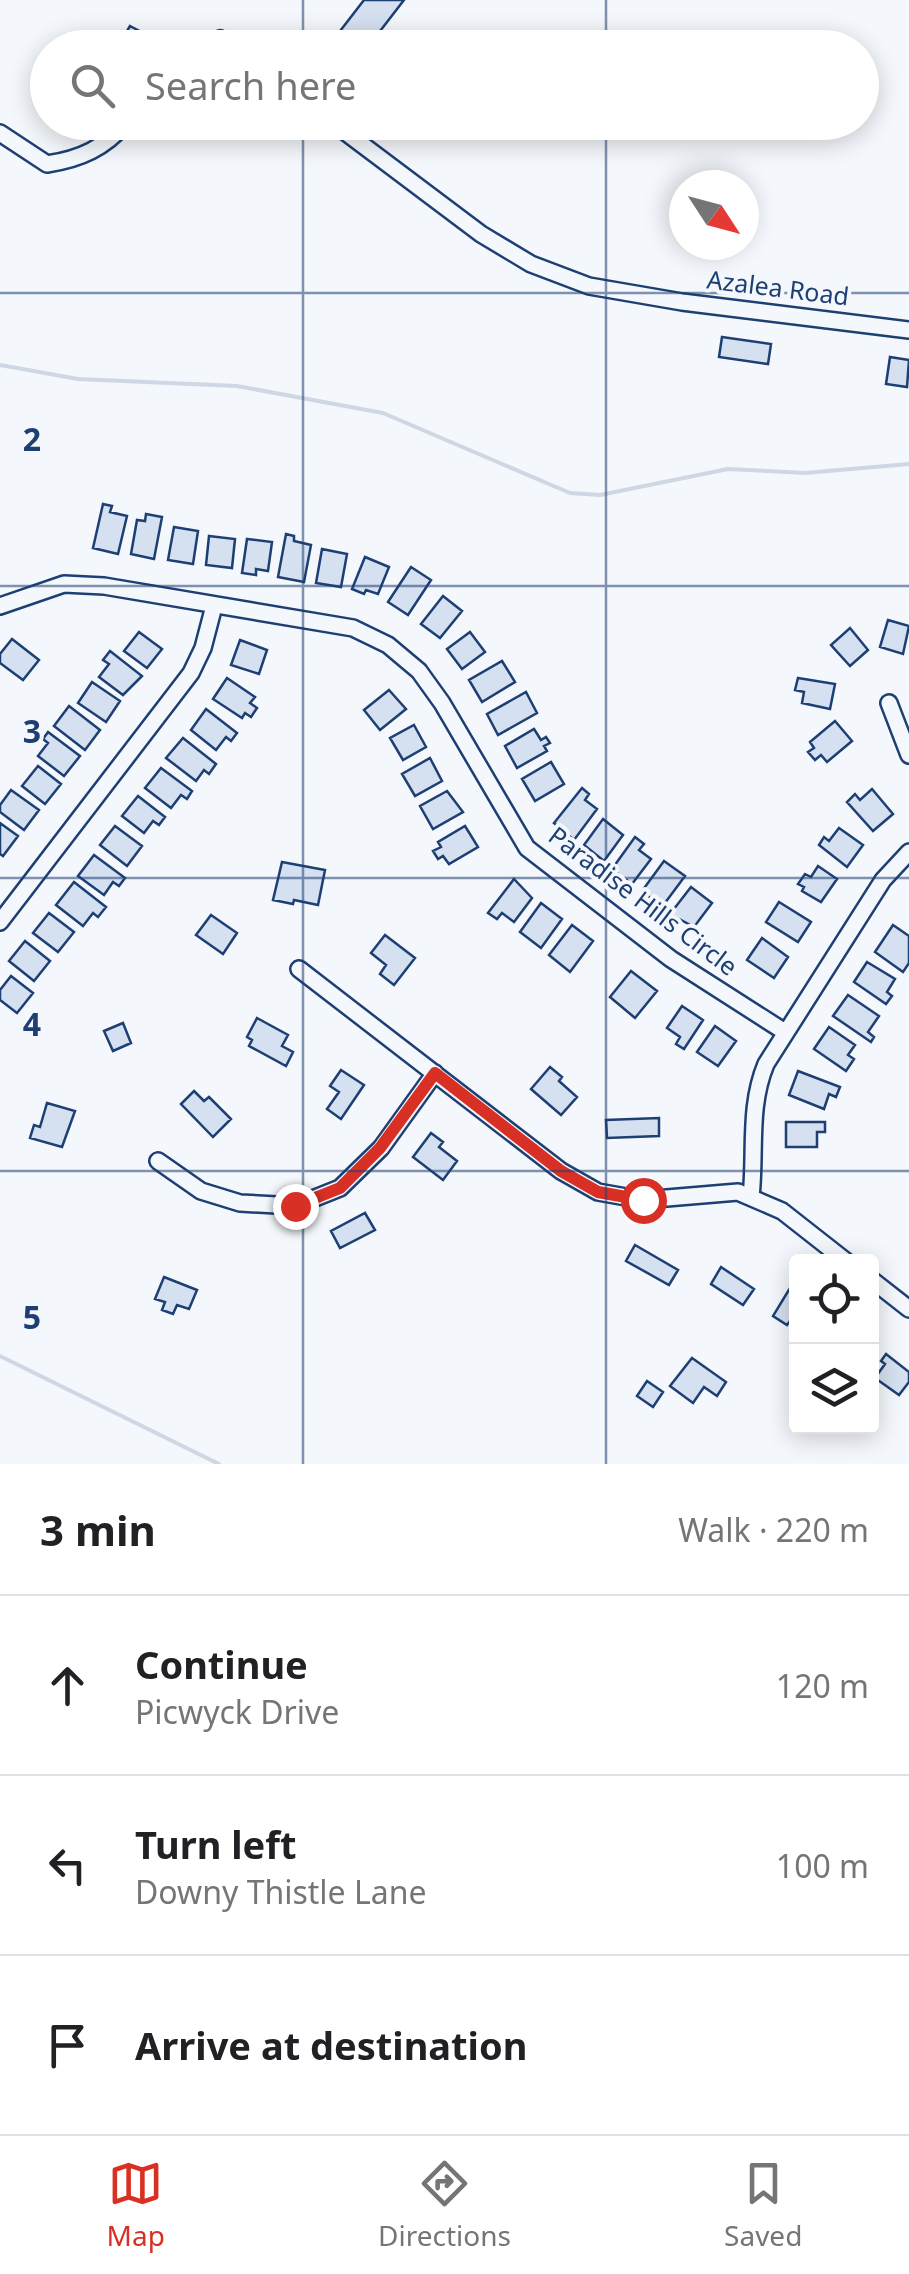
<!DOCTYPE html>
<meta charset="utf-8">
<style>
:root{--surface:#fff;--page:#f2f2f2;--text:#202124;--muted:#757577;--line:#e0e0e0;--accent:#d93025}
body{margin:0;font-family:"Noto Sans",sans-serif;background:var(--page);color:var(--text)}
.controls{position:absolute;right:30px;bottom:30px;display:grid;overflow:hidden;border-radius:10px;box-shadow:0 5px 25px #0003}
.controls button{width:90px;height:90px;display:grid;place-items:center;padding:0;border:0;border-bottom:2px solid var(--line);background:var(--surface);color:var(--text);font:50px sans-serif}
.compass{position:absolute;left:669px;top:170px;width:90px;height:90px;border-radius:50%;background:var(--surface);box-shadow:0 5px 25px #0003;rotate:126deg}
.stop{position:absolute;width:30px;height:30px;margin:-22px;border:8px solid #d93025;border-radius:50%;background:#fff}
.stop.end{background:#d93025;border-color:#fff;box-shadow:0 2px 10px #0008}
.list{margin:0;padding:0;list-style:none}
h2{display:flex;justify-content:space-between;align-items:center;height:130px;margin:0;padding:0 40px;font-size:42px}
h2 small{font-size:32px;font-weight:400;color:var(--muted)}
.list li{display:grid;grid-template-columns:65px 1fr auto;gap:30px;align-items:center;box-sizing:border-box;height:180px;padding:0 40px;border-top:2px solid var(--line)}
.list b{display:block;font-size:38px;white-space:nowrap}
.list p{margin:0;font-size:32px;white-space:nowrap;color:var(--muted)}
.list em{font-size:32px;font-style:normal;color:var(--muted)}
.icon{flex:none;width:55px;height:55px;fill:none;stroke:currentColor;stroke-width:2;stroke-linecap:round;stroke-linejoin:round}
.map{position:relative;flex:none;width:909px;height:1464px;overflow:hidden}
.search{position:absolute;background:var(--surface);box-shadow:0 5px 25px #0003;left:30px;right:30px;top:30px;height:110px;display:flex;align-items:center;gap:25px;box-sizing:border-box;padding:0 35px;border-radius:55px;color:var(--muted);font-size:38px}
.sheet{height:670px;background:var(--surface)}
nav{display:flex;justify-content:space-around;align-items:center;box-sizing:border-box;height:140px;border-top:2px solid var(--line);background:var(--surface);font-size:28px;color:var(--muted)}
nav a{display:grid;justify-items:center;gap:5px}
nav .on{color:var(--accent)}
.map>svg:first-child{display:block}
</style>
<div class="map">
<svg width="909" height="1464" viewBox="0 0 909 1464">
<rect width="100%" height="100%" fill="#f4f7fb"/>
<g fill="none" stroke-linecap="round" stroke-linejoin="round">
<path stroke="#cfd7e4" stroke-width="4" d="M0,365L78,379L237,386L383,413L570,493L600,495L728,469L805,473L909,464
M0,1356L219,1464"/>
</g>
<path fill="#d5e0f0" stroke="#1d3f73" stroke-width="2.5" d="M364,0H404L367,48H327Z
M130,26L147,35L139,48H117Z
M722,337L771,344L768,364L719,357Z
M890,357L909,360L907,387L886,384Z
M103,504L112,506L110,512L127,516L118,554L93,548Z
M146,514L162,517L154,559L131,554L137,520L145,521Z
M174,527L198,531L193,564L168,560Z
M286,534L294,536V541L311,545L304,582L278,577Z
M209,536L235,539L232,568L206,565Z
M247,539L272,542L268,571L256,569V575L242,573Z
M322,549L347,554L341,587L316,583Z
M365,557L389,567L378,594L366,590L364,594L352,589Z
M411,567L431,580L408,615L388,602Z
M443,596L462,611L440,638L421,624Z
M888,620L909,626L903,654L880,647Z
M850,628L868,650L850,666L831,645Z
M139,632L162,649L147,668L124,651Z
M470,632L485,652L462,669L447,649Z
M12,639L39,660L23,680L0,663V654Z
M240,640L267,650L259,674L231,665Z
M110,651L142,676L123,695L99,677L109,664L103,660Z
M502,661L515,682L482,702L469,680Z
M227,678L255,697L250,703L257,708L251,717L245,713L242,718L213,699Z
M798,678L835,684L830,709L802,703L804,692L795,690Z
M92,682L120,701L106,722L78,703Z
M389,690L406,709L380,730L364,710Z
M526,692L537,713L498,735L487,714Z
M69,706L100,730L85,750L54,726Z
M206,709L237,733L231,741L226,737L216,750L191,730Z
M835,721L852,741L827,762L821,755L815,760L808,752L814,748L810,742Z
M414,725L426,747L403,760L390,738Z
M534,729L541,740L546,737L550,743L544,746L547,751L517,768L505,746Z
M48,732L80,756L64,776L38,756L48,743L43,739Z
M183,738L216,764L209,774L204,770L196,781L166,758Z
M430,758L442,781L415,796L402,774Z
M551,762L564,784L535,801L522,779Z
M38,766L61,784L45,804L22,786Z
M161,768L192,791L187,799L181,795L171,808L145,788Z
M582,788L589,794L585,800L597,809L574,840L554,823Z
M872,789L893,814L873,831L847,802L855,794L860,800Z
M11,790L39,810L24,830L0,812V805Z
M447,791L463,812L433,829L420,806Z
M138,796L165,817L159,825L153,821L144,833L122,816Z
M603,819L623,835L604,861L584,845Z
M0,823L18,836L3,856L0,854Z
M115,826L142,846L127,866L100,845Z
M465,826L478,847L449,864L443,856L438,859L433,851L441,847L438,842Z
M839,828L863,845L847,867L819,845L824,837L829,841Z
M635,837L644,844L639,850L651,859L632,884L612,869Z
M94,855L125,878L119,886L113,882L104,895L78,876Z
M664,861L685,876L662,907L642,891Z
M282,862L325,870L318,905L294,900L293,904L273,900Z
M818,866L837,879L821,902L802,891L804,887L798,884L805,874L811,877Z
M514,879L532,898L514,922L502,913L497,919L488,913Z
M74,882L106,907L98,917L93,913L83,926L56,905Z
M691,887L712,903L694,927L670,914Z
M779,902L811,922L798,942L766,922Z
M541,903L562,919L541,948L520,932Z
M49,913L74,932L58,952L33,933Z
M211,915L237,933L223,954L196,935Z
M572,925L593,941L570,972L549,955Z
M893,925L909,936V963L903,972L875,952Z
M385,935L415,958L394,985L380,974L386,965L371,953Z
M762,938L788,957L774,978L747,960Z
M25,941L50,961L34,981L9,961Z
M867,962L895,979L887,992L892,996L886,1004L854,982Z
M631,971L657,991L635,1018L610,997Z
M11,976L33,993L17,1013L0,1000V990Z
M848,995L879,1016L868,1032L874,1037L871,1042L833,1016Z
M682,1006L703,1020L684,1049L676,1044L680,1037L667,1028Z
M257,1018L288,1035L282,1046L293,1052L286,1066L249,1046L252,1040L247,1037Z
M123,1023L131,1043L113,1051L104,1031Z
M715,1026L736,1041L718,1066L697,1052Z
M829,1027L855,1045L848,1055L854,1059L846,1071L814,1049Z
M550,1067L562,1077L559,1081L577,1097L561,1115L531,1089Z
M341,1070L364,1085L341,1119L327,1109L339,1092L330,1086Z
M798,1071L840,1087L836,1097L829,1094L824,1109L789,1095Z
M194,1091L204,1101L209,1097L231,1119L213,1137L181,1104Z
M47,1103L75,1111L62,1147L30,1138L34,1125L40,1127Z
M659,1118V1136L607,1138L606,1120Z
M786,1122H825V1132H817V1147H786Z
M431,1133L443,1142L439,1147L457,1161L443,1180L413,1157Z
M365,1213L375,1230L340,1248L331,1231Z
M635,1245L678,1270L669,1285L626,1261Z
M721,1267L754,1289L743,1305L711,1284Z
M164,1277L197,1290L189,1309L177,1305L173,1314L162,1310L165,1302L155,1299Z
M790,1288L796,1292V1313L787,1325L773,1316Z
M886,1354L909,1372V1382L899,1395L875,1378L885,1364L881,1361Z
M692,1358L726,1382L717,1396L704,1387L693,1403L670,1386Z
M647,1381L663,1392L653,1407L637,1396Z"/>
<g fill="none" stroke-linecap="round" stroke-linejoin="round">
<defs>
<path id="minor" d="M205,48L220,39L231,48
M332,122L481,234L531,264L589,286L682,302L909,330
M0,133L47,164C81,159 104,148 127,122
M0,606L64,584L104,586L353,628L388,645L419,671L442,703L527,848L671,959L785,1032
M889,703L909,755
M0,922L191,673L203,648L214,606
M299,969L561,1171L598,1192L643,1200L738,1192L782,1211L847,1262
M158,1161L201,1191L240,1203L295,1206L340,1188L381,1148L435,1073
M751,1197C756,1152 748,1107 766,1064L883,880L909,852
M872,1280L909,1309"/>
</defs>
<use href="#minor" stroke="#1d3f73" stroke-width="20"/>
<use href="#minor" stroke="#f4f7fb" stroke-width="15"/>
</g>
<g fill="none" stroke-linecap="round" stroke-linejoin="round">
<path stroke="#d93025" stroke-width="12" d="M295,1206L340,1188L380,1148L435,1073L561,1171L598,1192L643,1200"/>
</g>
<path fill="none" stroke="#1d3f73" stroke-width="2.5" stroke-opacity="0.55" d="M303,0V48M606,0V48M303,122V1464M606,122V1464M0,293H909M0,586H909M0,878H909M0,1171H909"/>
<g text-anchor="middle" stroke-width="8" stroke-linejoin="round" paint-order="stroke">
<g font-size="25" fill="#1d3f73" stroke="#f4f7fb">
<text transform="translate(778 288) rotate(7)" y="9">Azalea Road</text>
<text transform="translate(643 901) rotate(37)" y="9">Paradise Hills Circle</text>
</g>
</g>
<g font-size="32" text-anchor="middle" font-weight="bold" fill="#1d3f73" stroke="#f4f7fb" stroke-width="8" stroke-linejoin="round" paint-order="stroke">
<text x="32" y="451">2</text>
<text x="32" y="743">3</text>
<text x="32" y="1036">4</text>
<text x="32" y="1329">5</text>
</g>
</svg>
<div class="controls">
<button><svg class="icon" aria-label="locate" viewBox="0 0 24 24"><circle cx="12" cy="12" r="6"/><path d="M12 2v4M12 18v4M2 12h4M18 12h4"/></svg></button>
<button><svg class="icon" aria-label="layers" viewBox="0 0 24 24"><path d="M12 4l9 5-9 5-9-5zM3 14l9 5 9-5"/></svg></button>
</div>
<svg class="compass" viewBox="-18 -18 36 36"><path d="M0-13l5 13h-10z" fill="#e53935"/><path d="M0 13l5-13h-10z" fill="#757577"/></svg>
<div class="stop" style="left:643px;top:1200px"></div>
<div class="stop end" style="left:295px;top:1206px"></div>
<div class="search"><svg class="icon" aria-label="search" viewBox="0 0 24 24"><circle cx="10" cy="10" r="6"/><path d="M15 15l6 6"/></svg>Search here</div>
</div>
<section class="sheet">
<h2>3 min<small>Walk · 220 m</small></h2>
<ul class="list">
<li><svg class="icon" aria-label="ahead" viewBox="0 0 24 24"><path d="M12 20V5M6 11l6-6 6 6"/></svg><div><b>Continue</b><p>Picwyck Drive</p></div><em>120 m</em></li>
<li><svg class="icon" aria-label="left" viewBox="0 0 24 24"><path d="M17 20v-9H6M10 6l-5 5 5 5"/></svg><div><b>Turn left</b><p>Downy Thistle Lane</p></div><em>100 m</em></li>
<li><svg class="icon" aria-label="arrive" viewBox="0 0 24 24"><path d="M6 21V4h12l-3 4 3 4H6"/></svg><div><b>Arrive at destination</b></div></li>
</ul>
</section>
<nav>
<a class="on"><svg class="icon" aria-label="map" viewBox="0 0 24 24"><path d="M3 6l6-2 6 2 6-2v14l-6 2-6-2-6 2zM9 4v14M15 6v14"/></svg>Map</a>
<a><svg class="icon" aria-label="directions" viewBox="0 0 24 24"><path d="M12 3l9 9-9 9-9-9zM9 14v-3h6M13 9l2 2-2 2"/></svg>Directions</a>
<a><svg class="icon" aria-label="saved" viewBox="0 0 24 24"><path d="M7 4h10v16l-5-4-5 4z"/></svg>Saved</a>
</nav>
